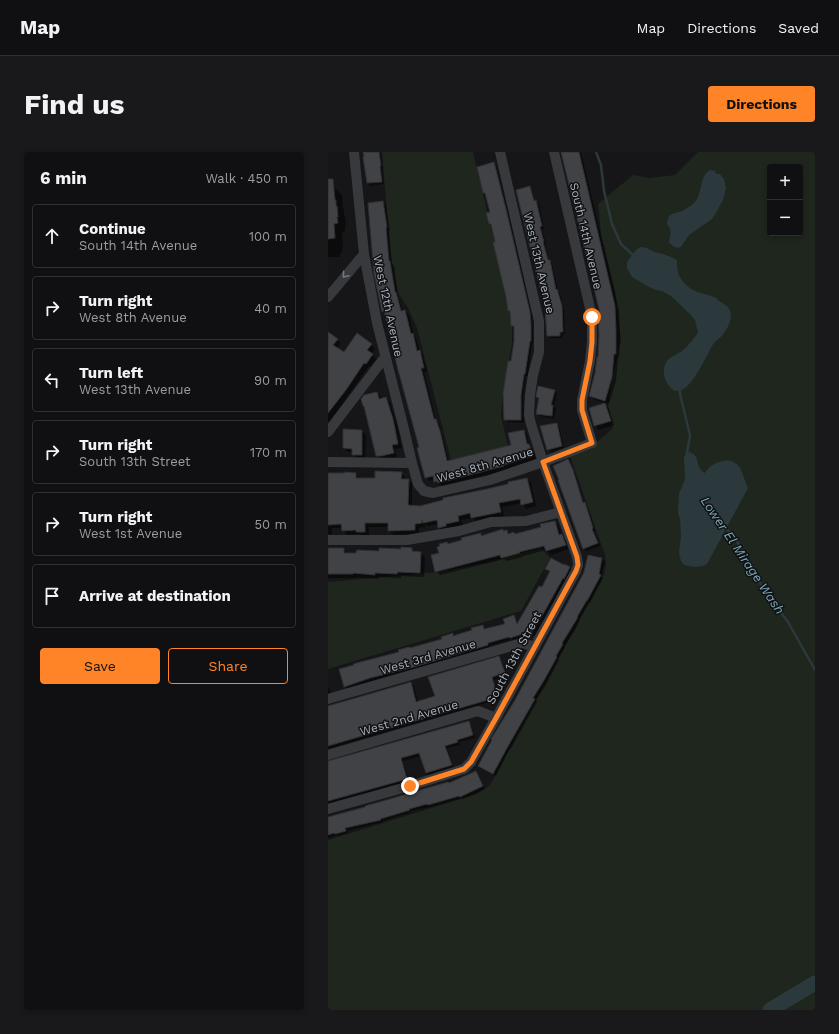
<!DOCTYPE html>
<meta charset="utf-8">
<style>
:root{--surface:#101012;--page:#19191b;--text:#f1f3f6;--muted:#9c9d9f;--line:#303032;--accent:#ff8427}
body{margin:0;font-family:"Work Sans",sans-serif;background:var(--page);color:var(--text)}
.controls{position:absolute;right:12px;top:12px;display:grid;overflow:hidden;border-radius:4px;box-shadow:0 2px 6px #0003}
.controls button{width:36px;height:36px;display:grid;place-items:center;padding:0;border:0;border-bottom:1px solid var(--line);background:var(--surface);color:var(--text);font:20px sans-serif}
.stop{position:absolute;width:12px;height:12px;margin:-9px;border:3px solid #ff8427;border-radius:50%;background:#fff}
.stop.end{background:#ff8427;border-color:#fff;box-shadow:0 1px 4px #0008}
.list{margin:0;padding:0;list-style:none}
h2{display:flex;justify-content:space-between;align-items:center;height:52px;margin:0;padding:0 16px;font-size:17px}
h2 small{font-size:13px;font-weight:400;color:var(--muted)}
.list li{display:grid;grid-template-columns:26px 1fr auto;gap:12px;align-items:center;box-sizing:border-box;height:64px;margin:0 8px 8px;padding:0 8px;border:1px solid var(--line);border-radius:4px}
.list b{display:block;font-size:15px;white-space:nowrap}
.list p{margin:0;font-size:13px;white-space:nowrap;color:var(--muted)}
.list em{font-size:13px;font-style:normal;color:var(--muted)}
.actions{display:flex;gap:8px;padding:12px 16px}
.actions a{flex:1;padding:9px 0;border:1px solid var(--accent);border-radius:4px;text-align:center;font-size:14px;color:var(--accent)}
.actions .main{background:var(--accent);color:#111}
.icon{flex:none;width:22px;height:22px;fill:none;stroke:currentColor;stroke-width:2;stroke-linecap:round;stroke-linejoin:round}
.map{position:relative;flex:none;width:487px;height:858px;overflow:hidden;border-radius:4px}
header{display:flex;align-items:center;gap:24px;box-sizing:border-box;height:56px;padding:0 20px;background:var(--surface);border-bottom:1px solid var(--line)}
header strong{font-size:19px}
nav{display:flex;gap:22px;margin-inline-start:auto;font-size:14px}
.intro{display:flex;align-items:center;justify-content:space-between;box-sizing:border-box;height:96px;padding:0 24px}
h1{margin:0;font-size:28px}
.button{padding:10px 18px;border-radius:4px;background:var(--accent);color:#111;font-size:14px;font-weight:700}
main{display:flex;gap:24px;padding:0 24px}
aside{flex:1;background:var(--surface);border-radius:4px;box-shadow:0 2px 6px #0003}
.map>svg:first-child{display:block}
</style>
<header>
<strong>Map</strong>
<nav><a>Map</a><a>Directions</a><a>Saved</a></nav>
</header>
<div class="intro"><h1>Find us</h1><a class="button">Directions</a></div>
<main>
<aside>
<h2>6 min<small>Walk · 450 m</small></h2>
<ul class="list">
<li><svg class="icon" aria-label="ahead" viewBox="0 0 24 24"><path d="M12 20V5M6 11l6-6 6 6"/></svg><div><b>Continue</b><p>South 14th Avenue</p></div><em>100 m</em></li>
<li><svg class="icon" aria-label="right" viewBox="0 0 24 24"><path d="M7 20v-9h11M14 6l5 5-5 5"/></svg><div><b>Turn right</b><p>West 8th Avenue</p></div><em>40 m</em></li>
<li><svg class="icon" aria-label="left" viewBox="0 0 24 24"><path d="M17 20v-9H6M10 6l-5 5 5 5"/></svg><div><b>Turn left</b><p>West 13th Avenue</p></div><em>90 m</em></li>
<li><svg class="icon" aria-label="right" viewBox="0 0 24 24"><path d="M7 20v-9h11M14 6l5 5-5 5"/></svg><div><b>Turn right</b><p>South 13th Street</p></div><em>170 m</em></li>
<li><svg class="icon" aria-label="right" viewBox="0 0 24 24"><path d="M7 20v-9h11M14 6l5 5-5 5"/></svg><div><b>Turn right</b><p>West 1st Avenue</p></div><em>50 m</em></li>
<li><svg class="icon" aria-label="arrive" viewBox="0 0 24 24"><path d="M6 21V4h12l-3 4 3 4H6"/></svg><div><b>Arrive at destination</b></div></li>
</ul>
<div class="actions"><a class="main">Save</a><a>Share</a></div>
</aside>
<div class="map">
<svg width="487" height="858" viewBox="0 0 487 858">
<rect width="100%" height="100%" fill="#161618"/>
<path fill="#1e261d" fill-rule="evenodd" d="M54,0H145L180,148L184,171V191L182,205L178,222L175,241L173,264L180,294L124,312L89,176L80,156L70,141L63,107Z
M370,0H487V858H0V688L149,642L162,633L276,423L278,412L277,403L242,304L264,297L268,291L285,276L280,253L284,228L293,188L287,139L273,82L270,52L305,23L321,26L347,23ZM442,15H472V81H442Z
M213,396L222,406L193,459L0,517V430L111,420L162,410Z"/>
<path fill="#2b393d" d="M383,18L387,19L388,22H392L396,27L398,37L395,48L389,59L384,67L361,83L353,95C348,97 344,94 341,90C342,81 345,80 339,72C340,60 346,62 354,59C358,57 364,53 367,50C375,41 371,22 383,18Z
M312,95C320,95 321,98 327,100C335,102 342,104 349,108C349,113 349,118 351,123C355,133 366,140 376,142C379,143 382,143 385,145C389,146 387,145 390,148C396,153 402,153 403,163C403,171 398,179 393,185C391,187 388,188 386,191C379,200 358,256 341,234C338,230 336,226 336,221C336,205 344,206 354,199C360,194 365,187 370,181L367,168L362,162L343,144L334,139L328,138L321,135L304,125L299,116V110L308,98Z
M361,300C374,304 365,314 377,321C379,318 381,315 383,314C392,308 405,305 412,316C415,321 417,330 420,336L379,412L375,414L367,415L356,413L353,409L351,401L353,384L352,367L350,361L351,342L357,327L356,305L358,301Z"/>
<path fill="#0007" d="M36,0H52L55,16L54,17L56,32L42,34L40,31L36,6L37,5Z
M234,0H253L291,158L292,183L291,206H290L288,229L281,252L267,248L263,244L271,206L273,162Z
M166,11L168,14L180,60L204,164L205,176V191H204L200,224H198L195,246L196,271L180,270L177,268L187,189V176L184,174L183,160L181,159L165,75L162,72L163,61L158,43L156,41Z
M5,34L14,43L15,56L16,57V63L17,64L18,73H17V79L14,80L15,94H14V101H12V105H0V35Z
M202,35L204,38L207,50L211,52L216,77H214L218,92H217L221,109L224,111L230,139L232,141L236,158L237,182H235L234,186H222L220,184L218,156Z
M55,50L58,54L62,79H61L64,112L66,113L70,144L75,160L77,159L81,163L86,183L88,186L92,200L95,203L99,219L96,220L108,268L111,271L121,310L184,294L196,279L199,282L202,295L204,297L208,307L179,318L114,334L113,332L111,333L107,328L102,329L98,325L93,296L58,162L55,159Z
M0,181L13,191L9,197L16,201L43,192L47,197L43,202L48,207L42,215L41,214L2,269H1L0,270Z
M226,239L229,241L226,255L228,257L226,267L212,264L210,262L212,247L209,245Z
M49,241L53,245L54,247L58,246L62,250L69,273L74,296L67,297L69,305L58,308H53L49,304Z
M277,252L281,257L286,273L271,278L267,274L262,257Z
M228,272L231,274L236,296L223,300L220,297Z
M34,279L38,283L37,307L29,306L25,302V300H20L16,296Z
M240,309L242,311L247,322L256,351L259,354L267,379H266L272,394L259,399L256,397L236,342Z
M73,321L77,325V328H80L84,332V355H92L199,327L203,331L208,354L198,357L194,351L174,355L176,364L148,369L145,366L133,368L135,373L116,379L111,375V372L100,374L98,372L97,375L91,376V382L66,383L61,379V375H41V383H33L32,382L19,383L15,378V376H4V383L0,382V322H27L32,326V327H48Z
M227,370L231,374L233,383L238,387L241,397L223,403L218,398L195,404V405L178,409L176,407L112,423L108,419L112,402L119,391L121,392L152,383L154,384L178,379L182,382L187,383L214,376Z
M15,397L20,402L52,400L84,397L87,401H92L97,405L96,425L73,424V426L51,425L50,427L29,425V426H0V398Z
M260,404L274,407L277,410L273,425L275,426L262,451L261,450L251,468H252L247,478L236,495H237L230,507L231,508L218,533L208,548L209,550L182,598H181L168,624L154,617L151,614L257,421Z
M237,413L244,418L216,468H215L206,484L203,482L185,488L184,487L162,494V495L20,537L17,534L82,497L115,488L124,483L126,484L155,474L157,477L178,472L186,464L188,467L190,472L214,437L223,420L219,417L236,414Z
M171,505L173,508L178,524L166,528L172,547L0,597V555L83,531L86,534L90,550L108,545Z
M0,534L3,542L0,543Z
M140,570L143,573L147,586L131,590L132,593L119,596L126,616L101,624L98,621L93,604L75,609L81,629L0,653V610Z
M147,620L150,623L157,637L135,647L134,646L103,655H102L83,659L84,660L55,669V670L19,679L20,681L10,684L9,683L0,686V666L121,632Z"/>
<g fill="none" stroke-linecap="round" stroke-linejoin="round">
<path stroke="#2b393d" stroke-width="2.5" d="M268,0L273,13L276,39L284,72L293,92L306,104
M352,238V242L362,283L359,301V303
M396,374L406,385L425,415L434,435L460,470L487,518"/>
<path stroke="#2b393d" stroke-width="15" d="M442,858L487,831"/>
</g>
<path fill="#404245" stroke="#303134" d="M35,0H51L53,14H52L54,30L39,31L35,5L36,4Z
M233,0H251L287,154V155L288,179V202H286L284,225L277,249L261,244L267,221L269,205H270L271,183L270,161H272Z
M166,10L178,57L202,160L203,172V189H202L197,222H196L193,243V268H176L175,241L180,209H183L186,189V174H183L182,159H180L178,145L165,90H167L163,72H161L158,61L162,60L157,41H155L149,15Z
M0,27H5L7,48H8V54H9L10,65H9L10,71L6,72L7,86L0,87Z
M202,34L206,49L208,48L214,74L212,75L216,90H215L220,108H222L228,138L229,137L234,154L235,180H232V184H219L217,156L188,38Z
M55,49L59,75L58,76L61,109H62L67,140H68L73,159L77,158L83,182L85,181L89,199L92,198L96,216H93L106,267H108L112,279L119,309L183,293L180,281L196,278L199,292H201L205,304L176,313V314L122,328L110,331L109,329L106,330L105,324L97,326L89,296L91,295L82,262L71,221V222L56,159L54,160L46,122L40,51Z
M0,180L10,187L5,193L16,200L29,181L44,192L39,198L45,202L38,212L36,211L18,238L0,261Z
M210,234L227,238L223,253H225L224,264L208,262L211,246L208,245V244Z
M49,240L51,247L58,245L65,267L70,292L64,293L66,301L53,304H48L36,254H35L33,247L36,243Z
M277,251L283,269L266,274L261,256Z
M229,271L234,294L219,298L212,274Z
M15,277L34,278V303H24V297L15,296Z
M240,307L245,318L255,351L257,350L265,376L264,377L270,391L255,397L235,342L230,328H231L225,314Z
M47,319L74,320L73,327H81L80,353L92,354L115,348V346L159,337L180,332V330L199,326L205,350L193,353L192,347L171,351L173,360L143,366L142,361L130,364L131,369L118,372V374L110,376L109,368L95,371L94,368V371L87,372V378L60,379V371H37V380H28V378L14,379L13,372L0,373V321H17V320L28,321V326H47Z
M227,369L231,383L234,382L238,393L218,399L216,394L191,400L192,401L173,406L172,403L107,420L103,403L111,401L109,395L112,394L111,392L119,390L120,392L134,388L133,386L153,381V384L175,377V379L179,378L180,382L186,380L187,382L213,375L212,372Z
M73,395L84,396V399L93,400L92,421L70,420L69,422L47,421V423L25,421V422H0V396H16V401H28L29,398L51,399V396L73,397Z
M260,403L274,406L271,422L273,423L259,449V448L249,465H250L244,475L234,491L235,492L228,504L229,505L215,530L205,546L207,547L179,596L165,622L150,614L164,588L163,587L187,548L253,426L256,420Z
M223,406L236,413V412L242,415L236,427L235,426L213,466H212L203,482L200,480L182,486L181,485L160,491V493L86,515L42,526L16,535L11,517L26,513L25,512L71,500L70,498L81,495L82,496L114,487L113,485L125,481V484L144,478L143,476L155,473L156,477L177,472L175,467L186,463L189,472L211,434L214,435L222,419L217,417Z
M171,504L177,521L164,525L170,545L81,571L51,579L0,594V554L83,530L88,550L91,549L107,544L100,525Z
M141,569L145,583L129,588L130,590L117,594L124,613L98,621L91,601L73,606L79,627L0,649V609Z
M148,619L155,634L132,645L131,644L100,653L99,652L81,657L82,658L52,667L53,668L17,676L18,679L7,682L6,681L0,683V665L37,655V654L62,647L85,640L120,630L121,631Z"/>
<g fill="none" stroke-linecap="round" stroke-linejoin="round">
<path stroke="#37393d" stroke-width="10" d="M26,0L36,102L49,171L76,277L84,311
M0,145L36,102
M0,280L57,205
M0,310L84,311L90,332L96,339L105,341L162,328L215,310L264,291L254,258V248L262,209L264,190V165L226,0
M0,388H79L131,379L163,370L198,369L233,360
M0,547L194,491L207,495
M0,603L150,559L168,566
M0,657L82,634L136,617L143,610L168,566L248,419L250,413L249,405L215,310L203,272L201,263L202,243L205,223L211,200V169L172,0"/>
</g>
<defs><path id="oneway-chevron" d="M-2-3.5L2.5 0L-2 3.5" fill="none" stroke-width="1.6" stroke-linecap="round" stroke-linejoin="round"/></defs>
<use stroke="#757b81" href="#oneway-chevron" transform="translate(17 123) rotate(130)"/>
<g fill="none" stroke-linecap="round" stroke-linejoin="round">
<path stroke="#ff8427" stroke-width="5" d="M82,634L136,617L143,610L168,566L248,419L250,413L249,405L215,310L264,291L254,258V248L262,209L264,190V165"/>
</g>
<g text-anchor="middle" stroke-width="3" stroke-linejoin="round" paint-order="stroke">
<g font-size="12" fill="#a7b1b9" stroke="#111113">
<text transform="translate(258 84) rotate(77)" y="4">South 14th Avenue</text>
<text transform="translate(211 111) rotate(77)" y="4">West 13th Avenue</text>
<text transform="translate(60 154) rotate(78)" y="4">West 12th Avenue</text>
<text transform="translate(157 313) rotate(-16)" y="4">West 8th Avenue</text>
<text transform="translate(100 505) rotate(-16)" y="4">West 3rd Avenue</text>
<text transform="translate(186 506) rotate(-62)" y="4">South 13th Street</text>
<text transform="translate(81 566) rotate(-16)" y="4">West 2nd Avenue</text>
</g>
<g font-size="13" font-style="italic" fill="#7ba9b7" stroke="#111113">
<text transform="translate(415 403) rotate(56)" y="5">Lower El Mirage Wash</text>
</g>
</g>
</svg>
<div class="controls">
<button>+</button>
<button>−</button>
</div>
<div class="stop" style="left:264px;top:165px"></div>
<div class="stop end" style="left:82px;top:634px"></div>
</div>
</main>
